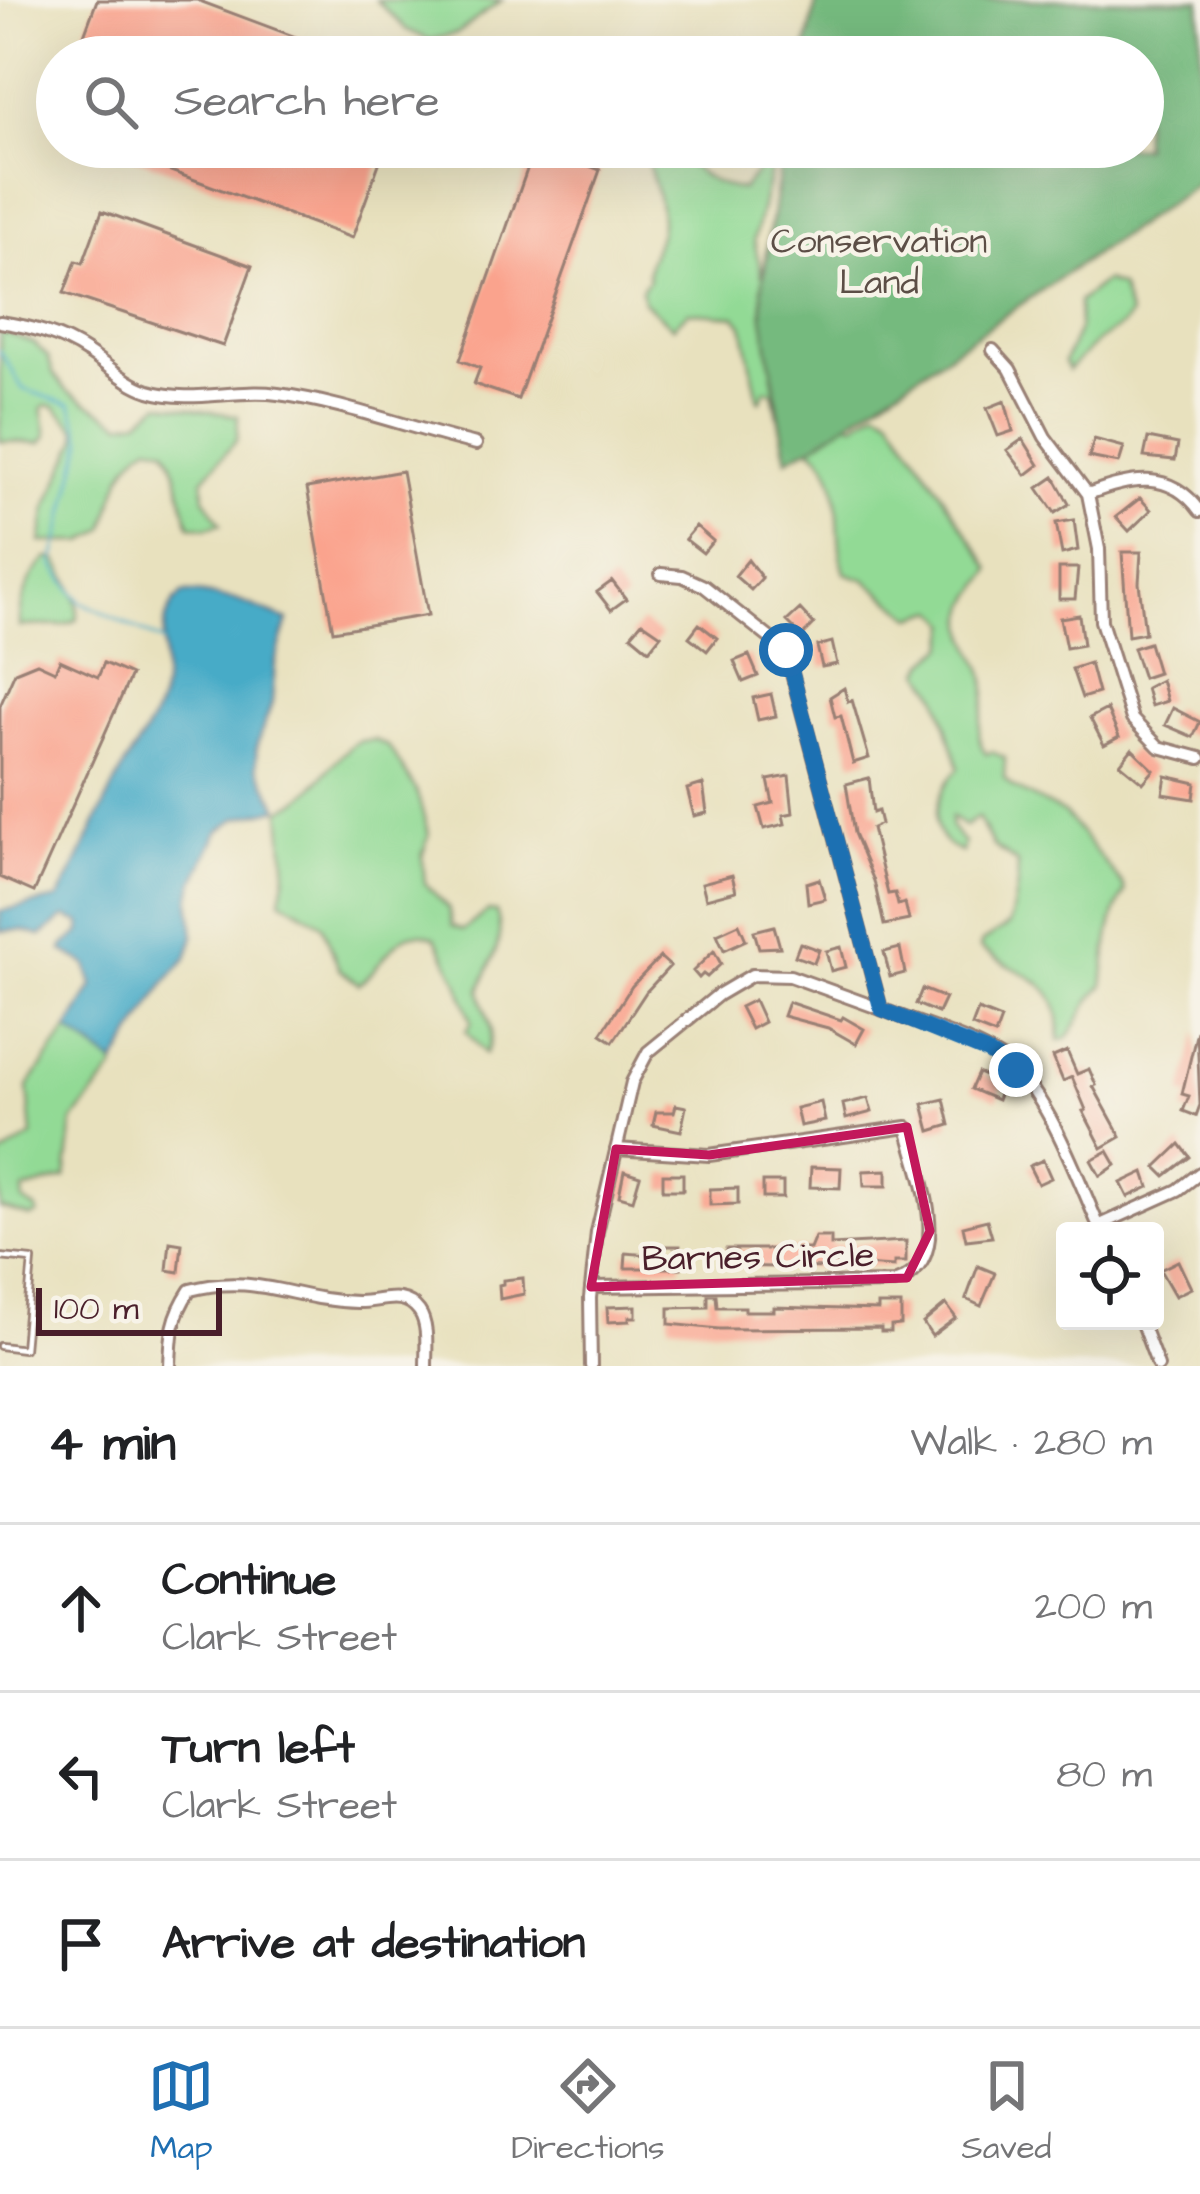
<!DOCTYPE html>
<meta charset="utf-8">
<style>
:root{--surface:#fff;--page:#f2f2f2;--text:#202124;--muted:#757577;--line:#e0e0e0;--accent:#1f6fb2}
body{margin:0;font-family:"Architects Daughter",sans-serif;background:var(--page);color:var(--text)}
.controls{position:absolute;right:36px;bottom:36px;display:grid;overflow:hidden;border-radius:12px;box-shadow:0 12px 48px #0002}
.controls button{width:108px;height:108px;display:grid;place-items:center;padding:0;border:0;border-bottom:3px solid var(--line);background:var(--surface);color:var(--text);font:60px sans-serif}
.scale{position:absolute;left:36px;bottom:30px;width:186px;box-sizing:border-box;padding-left:12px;border:6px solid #4a1f2b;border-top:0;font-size:33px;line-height:42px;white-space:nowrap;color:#4a1f2b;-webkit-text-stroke:9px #f7f3e8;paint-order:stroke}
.stop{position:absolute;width:36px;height:36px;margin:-27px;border:9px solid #1f6fb2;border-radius:50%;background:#fff}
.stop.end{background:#1f6fb2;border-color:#fff;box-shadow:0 3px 12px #0008}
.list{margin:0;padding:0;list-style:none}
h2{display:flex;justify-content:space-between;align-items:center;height:156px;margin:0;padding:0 48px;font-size:51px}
h2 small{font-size:39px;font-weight:400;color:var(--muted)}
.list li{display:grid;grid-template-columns:78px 1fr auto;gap:36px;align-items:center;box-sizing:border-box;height:168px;padding:0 48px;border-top:3px solid var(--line)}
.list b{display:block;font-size:45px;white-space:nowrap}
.list p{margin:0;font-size:39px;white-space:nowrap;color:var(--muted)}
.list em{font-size:39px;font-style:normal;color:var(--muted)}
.icon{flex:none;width:66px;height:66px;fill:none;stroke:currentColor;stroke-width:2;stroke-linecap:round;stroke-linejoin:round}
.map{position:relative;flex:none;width:1200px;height:1366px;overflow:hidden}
.search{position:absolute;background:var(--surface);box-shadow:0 12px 48px #0002;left:36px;right:36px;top:36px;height:132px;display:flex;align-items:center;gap:30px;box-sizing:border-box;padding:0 42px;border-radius:66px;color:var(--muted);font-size:45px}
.sheet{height:660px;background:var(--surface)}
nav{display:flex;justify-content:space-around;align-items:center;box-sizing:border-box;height:168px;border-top:3px solid var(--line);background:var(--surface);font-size:33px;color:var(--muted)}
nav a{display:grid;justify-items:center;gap:6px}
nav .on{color:var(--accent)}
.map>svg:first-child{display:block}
</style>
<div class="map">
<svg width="1200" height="1366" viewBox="0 0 1200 1366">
<rect width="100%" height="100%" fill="#f7f3e8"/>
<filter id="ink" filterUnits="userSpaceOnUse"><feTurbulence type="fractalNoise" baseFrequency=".00833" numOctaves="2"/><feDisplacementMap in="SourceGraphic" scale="24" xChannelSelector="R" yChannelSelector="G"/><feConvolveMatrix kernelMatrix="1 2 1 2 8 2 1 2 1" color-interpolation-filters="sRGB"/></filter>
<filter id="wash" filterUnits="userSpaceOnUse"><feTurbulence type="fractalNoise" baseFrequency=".004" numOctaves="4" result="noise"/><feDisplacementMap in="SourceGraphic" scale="48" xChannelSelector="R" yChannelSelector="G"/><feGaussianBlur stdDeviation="2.7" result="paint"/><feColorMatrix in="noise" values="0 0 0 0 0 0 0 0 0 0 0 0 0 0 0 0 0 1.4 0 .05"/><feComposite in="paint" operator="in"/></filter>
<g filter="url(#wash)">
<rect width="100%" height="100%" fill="#e8e1be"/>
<path fill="#92da95" stroke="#6e7c60" stroke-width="3" d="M376,0H502L458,33L430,40L407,30Z
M817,0H1200V182L848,422L855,424L877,409L891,416L991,569C984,586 967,598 966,619C964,645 987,664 986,691C986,713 971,734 986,754L992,752L1005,758L1004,778L1011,786L1065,814L1123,885L1125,892C1108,918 1107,955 1103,986C1085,1002 1081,1022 1066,1039L1059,1040C1066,977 1020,978 980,948L982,942L1009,925C1013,909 1020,877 1017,863L993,846L978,817L965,826L951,817V828L964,843L962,852C921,839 936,790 959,768L938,696L922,671L926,663L946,646L950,624L937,610L913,617L864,579L845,573C831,532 850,475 810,447L787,459L773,392L766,390L760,401L758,398L743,325L736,316L688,312L673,327L643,301L641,289L649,279C644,261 661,242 661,223C662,196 649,173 644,147H672C688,167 717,190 743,189L776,148L754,240L762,276L783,147H1143V57H804Z
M1105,281L1120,287L1130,316L1123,325L1098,341L1068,370L1064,362L1079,327L1078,302Z
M0,331L34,343L48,357L53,373L67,391L122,423L140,420L160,403L238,416L237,440L203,479L204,497L221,524L207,528L190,525C180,499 181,474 166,448L150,444C119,462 115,498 105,529L84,542H41L47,507L78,438L77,430L55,407L47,405L42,408L47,436L41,443L0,441Z
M48,558L56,559C67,575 81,601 77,619C64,630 38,623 20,627C19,602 29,575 48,558Z
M358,741L375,740L389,747L416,790L429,835L422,856L425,883L449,909L452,926L463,930L488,911L496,912C507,940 489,964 480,990C483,1015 500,1028 485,1054L466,1031L472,1022L457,979L436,938C397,919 386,965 359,984L339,969L322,924L281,899L286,874L281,810C315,797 328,761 358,741Z
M68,1030L115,1064L114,1070L73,1121L66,1178L24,1190L23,1201L37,1210L38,1214L31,1217L0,1208V1157L32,1136L28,1087Z"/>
<path fill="#75ba7e" stroke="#606c54" stroke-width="3" d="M817,0H1200V182L816,444L787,459L763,317L762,288L783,147H1143V57H804Z"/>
<path fill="#47abc7" stroke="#486579" stroke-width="3" d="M198,593L236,600L288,620L275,663L272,703L256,747L257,767L279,808L237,818L218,832L194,883L190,899L194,936L187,958L165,983L115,1064L68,1030L93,986L87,965L63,951L64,945L81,932V923L65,917L41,936L22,930L0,931V911L58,899C83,856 101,808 125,765C138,743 154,723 161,698C170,664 151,618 183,593Z"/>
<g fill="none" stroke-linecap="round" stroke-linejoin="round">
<path stroke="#47abc7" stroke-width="3" d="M0,351L23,389L71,405L83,440L53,564L80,601L163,642"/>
</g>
<g id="blocks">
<path fill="#faa38d" d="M97,0H197L349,57H76Z
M106,147H385L352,238Z
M535,147H547V150L600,170L518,399L474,384L480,368L460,360Z
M102,211L252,266L223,346L64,293L76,261L83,263Z
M1005,401L1013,431L998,436L987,408Z
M1148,438L1178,444L1175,460L1144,457Z
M1023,439L1039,465L1026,475L1007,450Z
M1094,439L1124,447L1119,463L1089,457Z
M402,471L428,615L333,631L307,488Z
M1054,477L1069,504L1055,513L1038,488Z
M1140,498L1151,510L1129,531L1116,517Z
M1074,520L1078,550L1062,554L1056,523Z
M696,526L713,541L703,553L685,539Z
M1122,552H1141L1139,583L1145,633L1128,636Z
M748,560L762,578L751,590L735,576Z
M1059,568H1078L1075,599H1059Z
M612,581L626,599L611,610L597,592Z
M800,609L814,624L802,636L787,621Z
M1079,615L1083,645L1066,648L1060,618Z
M642,622L661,635L649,650L631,635Z
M699,624L717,638L707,651L689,637Z
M832,642L837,664L822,667L817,646Z
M1149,643L1158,673L1143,678L1133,648Z
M749,655L758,676L743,682L734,661Z
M60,660L98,677L104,663L131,675L34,892L0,877V706L15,672L37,663L55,671Z
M1090,663L1098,693L1082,698L1072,669Z
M1161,680L1167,701L1151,706L1146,688Z
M844,688L848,702L852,700L869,758L853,763L841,716L835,717L830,697Z
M771,694L776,716L758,720L753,698Z
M1173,708L1200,722L1193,737L1165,725Z
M1107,709L1119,737L1104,745L1090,718Z
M1132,749L1154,770L1143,783L1120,764Z
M789,776L793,813L783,815L785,824L764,829L758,807L773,803L768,780Z
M1166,776L1196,783L1194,799L1163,794Z
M869,778L873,813L878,811L881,824L872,828L888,894L895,893L898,905L905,903L909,920L884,925L874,881L854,833L846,784Z
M703,784L707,813L694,816L687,789Z
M732,875L736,891L706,899L702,883Z
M819,879L825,899L808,903L806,883Z
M739,924L746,940L724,950L717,934Z
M774,926L780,947L759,948L754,931Z
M800,943L819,950L814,963L795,956Z
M841,947L846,967L831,971L826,951Z
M900,948L905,973L890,977L884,952Z
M714,951L721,964L707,977L703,974L699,978L693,971Z
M660,957L670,966L646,992L613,1042L601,1034L632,986Z
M922,989L945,998L938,1013L916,1004Z
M754,1000L764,1022L751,1029L740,1007Z
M788,1002L841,1020L843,1017L864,1029L856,1044L828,1028L783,1016Z
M978,1010L1001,1019L995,1035L972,1026Z
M1197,1031L1200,1105L1196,1116L1183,1111L1189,1096L1182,1094Z
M1067,1051L1077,1074L1089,1069L1096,1085L1093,1086L1121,1137L1102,1148L1083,1111L1086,1110L1072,1077L1063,1081L1053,1057Z
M978,1073L1003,1084L997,1100L971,1089Z
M868,1098L872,1112L846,1119L843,1104Z
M944,1099L950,1125L930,1131L923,1104Z
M821,1102L825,1121L800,1126L796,1108Z
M676,1105L686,1107L681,1131L653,1125L656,1112H674Z
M1180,1144L1190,1157L1165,1176L1156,1167Z
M1108,1151L1116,1165L1100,1176L1091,1160Z
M1043,1160L1051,1178L1038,1184L1029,1166Z
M811,1167L841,1168L840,1188L810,1187Z
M887,1170V1186H864L863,1171Z
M624,1171L640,1176L633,1200L619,1196Z
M1144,1172L1149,1187L1128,1197L1121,1183Z
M663,1174H683V1190H663Z
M763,1182H783V1198H763Z
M738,1188V1204L710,1205V1189Z
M987,1220L992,1237L966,1240L963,1226Z
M815,1237H831V1245L906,1241V1262H894V1267L831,1263V1268L726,1266V1249H810Z
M170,1242L182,1244L179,1272L167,1270Z
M663,1246H680L681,1268H625L626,1253L663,1256Z
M1178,1261L1191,1288L1175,1296L1160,1270Z
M978,1266L995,1273L981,1306L966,1299Z
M523,1278L524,1294L500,1299L499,1285L503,1284V1280Z
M708,1295H716L717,1307H745V1311H774V1307L878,1310V1305H901V1325L891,1326V1332H881V1328L719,1329L669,1324V1308L708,1307Z
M946,1304L956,1318L932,1336L923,1323Z
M636,1306V1317H629V1321L608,1322L607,1307Z"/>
</g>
</g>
<g filter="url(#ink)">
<use href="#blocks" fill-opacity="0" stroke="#998074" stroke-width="3"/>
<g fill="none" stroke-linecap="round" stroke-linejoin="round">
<defs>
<path id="lane" d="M0,1257L32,1260L24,1349L0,1346"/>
<path id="street" d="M0,322C32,327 60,334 87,352C108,365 125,383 149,391C192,404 235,388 278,394C341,402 413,429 476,444
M993,350L1010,369L1045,437L1088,494L1099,549L1101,621L1132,719L1159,747L1200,758
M1088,494C1129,478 1170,469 1200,511
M661,574L682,576L704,586L786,651L881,1009C921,1025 967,1037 1003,1060C1048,1089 1079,1183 1101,1231
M1098,1226L1178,1190L1200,1173
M591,1287L894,1283C958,1262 918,1173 907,1127L709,1155L616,1149
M1141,1321L1158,1366
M170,1366C171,1335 172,1317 190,1290C254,1272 296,1301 357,1302C379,1303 403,1289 419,1311C429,1325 426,1349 426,1366
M591,1366L590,1298L597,1232L632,1082L648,1052L718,995L752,975L790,976L881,1009"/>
</defs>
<use href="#lane" stroke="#998074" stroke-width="10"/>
<use href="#street" stroke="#998074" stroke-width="16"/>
<use href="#lane" stroke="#fff" stroke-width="4.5"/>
<use href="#street" stroke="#fff" stroke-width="10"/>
</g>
</g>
<g fill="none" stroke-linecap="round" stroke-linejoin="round" filter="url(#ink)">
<path stroke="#1f6fb2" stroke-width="15" d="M786,650L881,1009L985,1051L1016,1070"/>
</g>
<path fill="none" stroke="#c2185b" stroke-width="9" stroke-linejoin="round" d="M907,1127L930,1231L907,1278L591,1287L616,1149L709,1155Z"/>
<g text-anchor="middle" stroke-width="9" stroke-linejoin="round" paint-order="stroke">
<g font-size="36" fill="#5c4e46" stroke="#f7f3e8">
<text x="879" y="252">Conservation<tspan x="879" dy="41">Land</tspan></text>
</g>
<g font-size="36" fill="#4a1f2b" stroke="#f7f3e8">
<text transform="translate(758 1255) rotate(-1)" y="13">Barnes Circle</text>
</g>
</g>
</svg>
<div class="controls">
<button><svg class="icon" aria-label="locate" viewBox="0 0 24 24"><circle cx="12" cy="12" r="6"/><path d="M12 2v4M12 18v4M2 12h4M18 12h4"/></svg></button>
</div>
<div class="scale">100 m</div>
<div class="stop" style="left:786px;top:650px"></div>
<div class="stop end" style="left:1016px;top:1070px"></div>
<div class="search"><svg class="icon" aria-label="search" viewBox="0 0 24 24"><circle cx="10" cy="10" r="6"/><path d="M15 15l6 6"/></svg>Search here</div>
</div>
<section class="sheet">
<h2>4 min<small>Walk · 280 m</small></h2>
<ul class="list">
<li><svg class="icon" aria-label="ahead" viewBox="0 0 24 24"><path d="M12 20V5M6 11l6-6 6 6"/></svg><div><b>Continue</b><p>Clark Street</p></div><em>200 m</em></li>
<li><svg class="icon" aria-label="left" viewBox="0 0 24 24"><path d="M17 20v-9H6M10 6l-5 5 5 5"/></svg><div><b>Turn left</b><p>Clark Street</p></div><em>80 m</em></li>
<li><svg class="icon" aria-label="arrive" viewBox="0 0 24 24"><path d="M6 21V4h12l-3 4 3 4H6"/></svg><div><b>Arrive at destination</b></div></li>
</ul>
</section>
<nav>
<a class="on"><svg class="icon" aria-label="map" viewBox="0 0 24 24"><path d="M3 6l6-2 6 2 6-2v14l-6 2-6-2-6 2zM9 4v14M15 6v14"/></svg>Map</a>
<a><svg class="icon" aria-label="directions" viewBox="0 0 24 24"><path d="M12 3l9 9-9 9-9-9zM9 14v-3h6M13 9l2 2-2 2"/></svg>Directions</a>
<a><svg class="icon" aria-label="saved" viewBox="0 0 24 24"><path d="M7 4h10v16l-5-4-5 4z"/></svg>Saved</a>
</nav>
